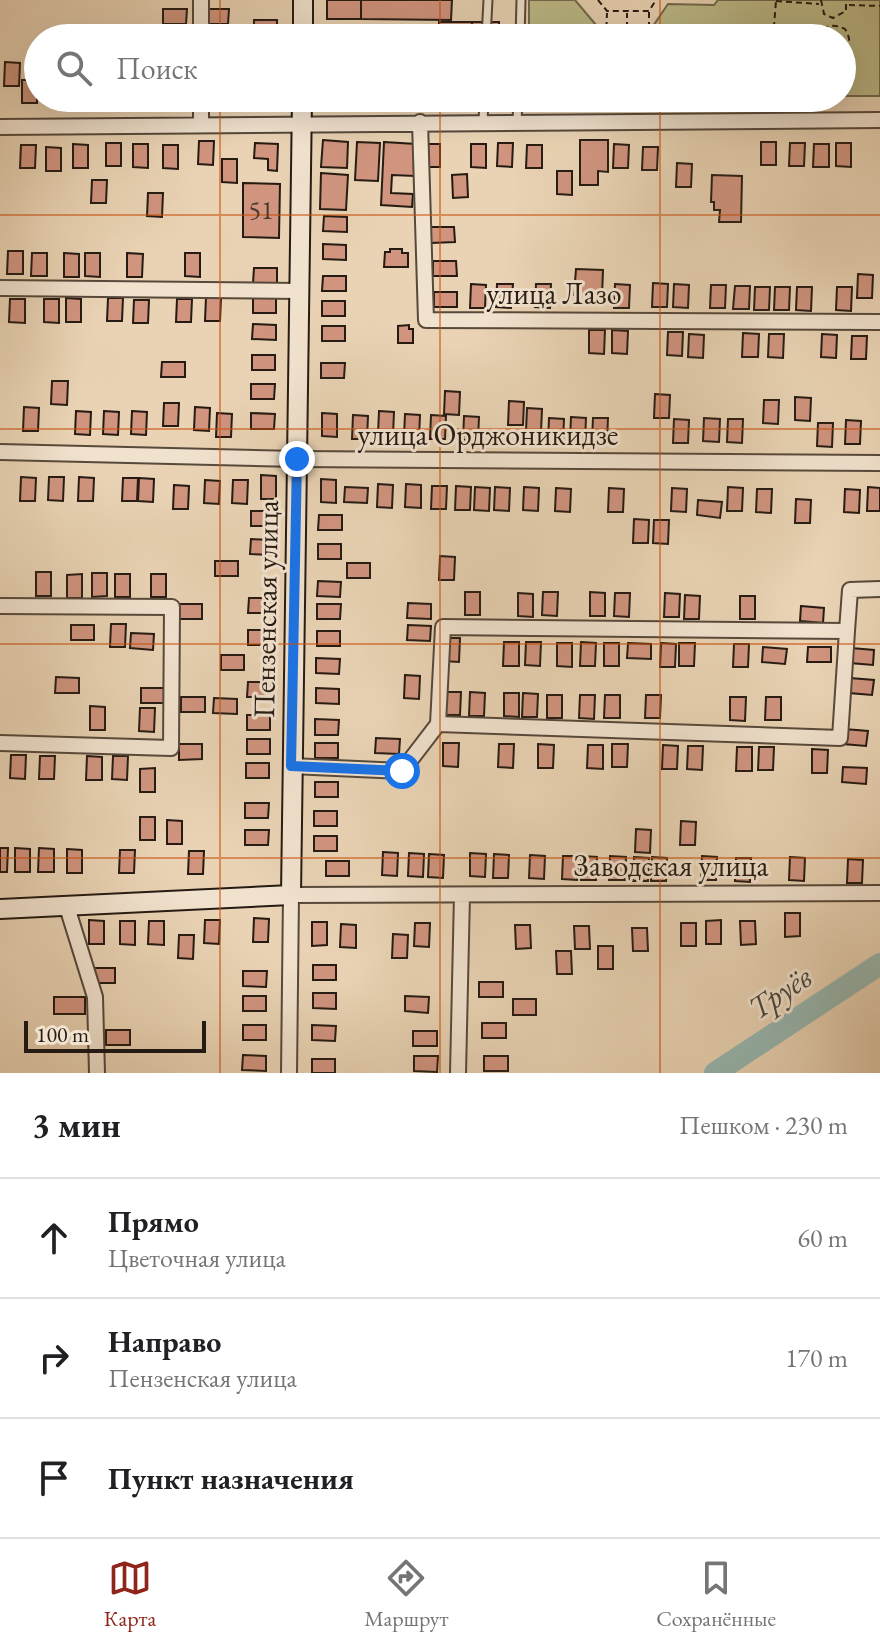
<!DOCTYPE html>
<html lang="ru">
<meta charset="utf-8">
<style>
:root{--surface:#fff;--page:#f2f2f2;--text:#202124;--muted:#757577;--line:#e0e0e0;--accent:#8f2418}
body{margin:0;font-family:"EB Garamond",serif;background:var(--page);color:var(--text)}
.scale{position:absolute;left:24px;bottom:20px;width:182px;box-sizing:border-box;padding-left:8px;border:4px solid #261b13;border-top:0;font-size:22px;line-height:28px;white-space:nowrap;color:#261b13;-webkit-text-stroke:6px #f1e2ce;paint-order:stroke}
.stop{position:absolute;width:24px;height:24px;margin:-18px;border:6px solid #1a73e8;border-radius:50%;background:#fff}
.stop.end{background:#1a73e8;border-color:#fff;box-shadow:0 2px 8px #0008}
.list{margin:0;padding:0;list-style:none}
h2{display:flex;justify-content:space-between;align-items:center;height:104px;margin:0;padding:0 32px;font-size:34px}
h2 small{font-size:26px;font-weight:400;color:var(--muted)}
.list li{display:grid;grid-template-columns:52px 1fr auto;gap:24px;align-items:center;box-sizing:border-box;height:120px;padding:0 32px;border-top:2px solid var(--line)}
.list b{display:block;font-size:30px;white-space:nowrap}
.list p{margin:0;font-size:26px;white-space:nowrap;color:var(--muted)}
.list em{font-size:26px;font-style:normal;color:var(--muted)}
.icon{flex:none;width:44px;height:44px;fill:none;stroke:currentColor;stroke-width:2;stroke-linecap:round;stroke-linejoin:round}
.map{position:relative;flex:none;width:880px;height:1073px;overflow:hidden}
.search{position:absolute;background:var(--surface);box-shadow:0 8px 32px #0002;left:24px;right:24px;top:24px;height:88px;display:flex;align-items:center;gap:20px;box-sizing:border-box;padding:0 28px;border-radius:44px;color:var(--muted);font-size:30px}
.sheet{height:464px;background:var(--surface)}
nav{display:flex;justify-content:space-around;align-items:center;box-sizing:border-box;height:112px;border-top:2px solid var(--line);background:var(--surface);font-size:22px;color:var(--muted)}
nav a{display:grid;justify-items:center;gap:4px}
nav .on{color:var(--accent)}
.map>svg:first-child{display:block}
</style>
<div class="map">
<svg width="880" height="1073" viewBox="0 0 880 1073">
<rect width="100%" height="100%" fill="#e9d3b4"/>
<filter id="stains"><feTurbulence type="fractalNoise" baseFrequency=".0025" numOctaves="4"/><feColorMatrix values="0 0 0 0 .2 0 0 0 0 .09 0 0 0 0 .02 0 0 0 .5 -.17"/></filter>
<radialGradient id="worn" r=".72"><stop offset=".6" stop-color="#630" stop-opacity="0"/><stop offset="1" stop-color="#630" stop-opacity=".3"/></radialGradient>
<path fill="#bdba88" stroke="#726a4e" stroke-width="2" d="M529,0H575L596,25L653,26L668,4L714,5L718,0H880V96H842V38H529Z"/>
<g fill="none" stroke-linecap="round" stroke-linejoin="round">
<path stroke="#97b7b0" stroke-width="22" d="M715,1073L880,964"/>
</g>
<path fill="#d0947f" stroke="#261b13" stroke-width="2" d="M327,0H361V19H327Z
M361,0H452L451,20L361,19Z
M163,9H187L186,24H163Z
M205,9H229L228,24H205Z
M254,20H277V35H254Z
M439,22H472V38H439Z
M472,22H499V38H472Z
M5,62L20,63L19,86H4Z
M22,80H37V103H22Z
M323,140L348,142L347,168L321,167Z
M580,140H608V172L598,171V185H580Z
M199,141H214L213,165L198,164Z
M357,142L380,143L378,181L355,180Z
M384,142L416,144L415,176L392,175L391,193L413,194L412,207L381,205Z
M761,142H776V165H761Z
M106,143H121V166H106Z
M255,143L278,144L277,171L268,170V159L254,158Z
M498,143H513L512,167L497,166Z
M790,143H805L804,166H789Z
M836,143H851V167L836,166Z
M73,144L88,145V168H73Z
M133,144H148V168L133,167Z
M425,144H440V167H425Z
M471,144H486V168L471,167Z
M614,144L629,145L628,168H613Z
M814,144H829V167H813Z
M21,145H36L35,168H20Z
M163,145H178V169L163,168Z
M527,145H542V168H526Z
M46,147L61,148V171H46Z
M643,147H658L657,170H642Z
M222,159H237V183L222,182Z
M677,163L692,164L691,187H676Z
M557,171H572V195L557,194Z
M321,173L348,175L346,210L320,209Z
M467,174L468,197L453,198L452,175Z
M712,175L742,176L741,222H719L720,210H714V202H711Z
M92,180H107L106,203H91Z
M243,183L280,184L279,238L243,237Z
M148,193H163L162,217L147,216Z
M324,216L347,217V232L323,231Z
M431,227H454L455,242L431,243Z
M323,244L346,245V260L323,259Z
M390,249H402V253H408V267H384L385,252H390Z
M8,251H23V274H7Z
M32,253H47V276H31Z
M64,253L79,254V277H64Z
M85,253H100V277L85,276Z
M127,253L143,254L142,277H127Z
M185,253H200V277L185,276Z
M433,261H456L457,276H433Z
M254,268H277V283H253Z
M576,269L603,270L602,297L574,295Z
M858,274L873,275L872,298H857Z
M323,276H346V291H322Z
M653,283L668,284L667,307H652Z
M471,284L486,285L485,308H470Z
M497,284H513L511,308L496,307Z
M536,284H551L550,308L535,307Z
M615,284L630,285L629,308H614Z
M674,284L689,285L688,308L673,307Z
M711,285H726L725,308H710Z
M735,286H750L749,309H733Z
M755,287H770L769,310H754Z
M775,287H790L789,310H774Z
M797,287H812L811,311L796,310Z
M837,287H852L851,311L836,310Z
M434,292H457V307H434Z
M206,297L221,298L220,321H205Z
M66,298L81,299V322H66Z
M108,298H123L122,321H107Z
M253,298H276V313H253Z
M10,299H25V323L9,322Z
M44,299H59V323L44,322Z
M177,299H192L191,322H176Z
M134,300H149L148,323H133Z
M322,301H345V316H322Z
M253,324L276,325V340L252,339Z
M409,325V329H413V343H398V326Z
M322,326H345V341H322Z
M589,330H605L604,354L589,353Z
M612,330L628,331L627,354L612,353Z
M668,332H683L682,356L667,355Z
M743,333L759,334L758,357H742Z
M689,334L704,335L703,358L688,357Z
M769,334H784L783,358L768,357Z
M822,334L837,335L836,358L821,357Z
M852,336H867L866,359H851Z
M252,355H275V370H252Z
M162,362H185V377H161Z
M321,363H345L344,378H321Z
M52,381H68L67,405L51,404Z
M251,384H275L274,399H251Z
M445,391L460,392L459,415L444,414Z
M655,394L670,395L669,418H654Z
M795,397L811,398L810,421L795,420Z
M764,400H779L778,424L763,423Z
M509,401L524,402L523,425H508Z
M164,403H179L178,426H163Z
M24,407L39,408L38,431H23Z
M195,407L210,408L209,431L194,430Z
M527,408L542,409L541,432L526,431Z
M76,411L91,412L90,435L75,434Z
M104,411L119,412L118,435L103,434Z
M132,411L147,412L146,435L131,434Z
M379,411L394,412L393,435L378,434Z
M217,413L232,414L231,437H216Z
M251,413L275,414L274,429H251Z
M322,413L337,414V437L322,436Z
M405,414L420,415L419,438L404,437Z
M353,415L368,416L367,439H352Z
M431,415L446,416L445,439H430Z
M464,416L479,417L478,440H463Z
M571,417L586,418L585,441L570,440Z
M549,418L564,419L563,442H548Z
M593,418H608L607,442L592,441Z
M704,418L720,419L719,442L703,441Z
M674,419L689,420L688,443H673Z
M728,419H743L742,443L727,442Z
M846,420L861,421L860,444H845Z
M818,423H833L832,447L817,446Z
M261,475L276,476V499H261Z
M21,477L36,478L35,501H20Z
M49,477H64L63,501L48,500Z
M79,477L94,478L93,501H78Z
M123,478H138L137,501H122Z
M139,478L154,479L153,502L138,501Z
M321,479L336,480V503L321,502Z
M205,480L220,481L219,504L204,503Z
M233,480H248L247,504L232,503Z
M378,484L393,485L392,508L377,507Z
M406,484L421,485V508L405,507Z
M174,485L189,486L188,509H173Z
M432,486H447L446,509H431Z
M456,486L471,487L470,510H455Z
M345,487L368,488L367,503L344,502Z
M475,487L490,488L489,511L474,510Z
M495,487L510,488L509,511L494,510Z
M524,487L539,488L538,511L523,510Z
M728,487L743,488L742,511H727Z
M868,487L880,488V511H867Z
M556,488L571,489L570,512L555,511Z
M609,488L624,489L623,512H608Z
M672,488L687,489L686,512L671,511Z
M757,489H772L771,513L756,512Z
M845,489L860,490L859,513L844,512Z
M796,499L811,500L810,523H795Z
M698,500L722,502L720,518L697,515Z
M251,511H274V526H251Z
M319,515H342V530H318Z
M634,519L649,520L648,543H633Z
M654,520H669L668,544L653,543Z
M251,539L274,540L273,555L250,554Z
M318,544H341V559H318Z
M440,556L455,557L454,580H439Z
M215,561H238V576H215Z
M347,563H370V578H347Z
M36,572H51V596H36Z
M92,573H107V596L92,597Z
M82,574V598H67V575Z
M115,574H130V597H115Z
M151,574H166V597H151Z
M318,581L341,582L340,597L317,596Z
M465,592H480V615H465Z
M543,592H558L557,616L542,615Z
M590,592L605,593V616H590Z
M518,593L533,594V617L518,616Z
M615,593H630L629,617L614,616Z
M665,593L680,594L679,617H664Z
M685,595L700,596L699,619H684Z
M740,596H755V619H740Z
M249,598H272V613H248Z
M408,603L431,604V619L407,618Z
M178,604H202V619H179Z
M317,604H341L340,619H317Z
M801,606L824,608L823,623L800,621Z
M111,624H126L125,647H110Z
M71,625H94V640H71Z
M408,625L431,626L430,641L407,640Z
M248,630H272L271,645H248Z
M317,631H340V646H317Z
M131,633L154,634L153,650L130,648Z
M445,638H460L459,662L444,661Z
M504,642H519V666H503Z
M526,642H541L540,666L525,665Z
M581,642L596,643L595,666H580Z
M557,643H572V667L557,666Z
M604,643H619V666H604Z
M628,643L651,644V659L627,658Z
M661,643L676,644L675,667H660Z
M679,643H695L694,666H679Z
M734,644H749L748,667H733Z
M763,647L787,649L785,664L762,662Z
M808,647H831V662H807Z
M851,648L874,650L873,665L850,663Z
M221,655H244V670H221Z
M316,658L340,659L339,674L316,673Z
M405,675L420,676L419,699L404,698Z
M56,677L79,678V693H55Z
M850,678L874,680L872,695L849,693Z
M248,682H271V697H247Z
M141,688H164V703H141Z
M316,688L339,689V704L316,703Z
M446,692H461L460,715H445Z
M470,692L485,693L484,716H469Z
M504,693H519V717L504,716Z
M523,693L538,694L537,717H522Z
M547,695H562V718H547Z
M580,695H595L594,719L579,718Z
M605,695H620V718H604Z
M646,695H661L660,718H645Z
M181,697H205V712H181Z
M730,697H746L745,721L730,720Z
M766,697H781V720H765Z
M214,698L237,699V714L213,713Z
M90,706L105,707V730H90Z
M140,708H155L154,732L139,731Z
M247,715H270V730H247Z
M315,719L339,720L338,735H315Z
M844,729L868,731L866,746L843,744Z
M376,738L400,739L399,754L375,753Z
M247,739H270V754H247Z
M315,743H338V758H315Z
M443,743H459L458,767L443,766Z
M179,744H202V759L179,760Z
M499,744H514L513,768L498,767Z
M538,744L554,745L553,768H538Z
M612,744H628L627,767H612Z
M588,745H603V769L587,768Z
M663,745L678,746L677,769H662Z
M688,746H703L702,770L687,769Z
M737,747H752V771H736Z
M759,747H774L773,770H758Z
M812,749L828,750L827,773H812Z
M11,755H26L25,779L10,778Z
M40,756H55L54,779H39Z
M87,756L102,757V780H86Z
M113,756H128L127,780L112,779Z
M246,763H269V778H246Z
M843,767L867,768L866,784L842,782Z
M155,768V792H140V769Z
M315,782H338V797H315Z
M245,803H269L268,818H245Z
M314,811H337V826H314Z
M140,817H155V840H140Z
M167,820L182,821V844H167Z
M681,821L696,822L695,845H680Z
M636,829L651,830L650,853L635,852Z
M245,830H269L268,845H245Z
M314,836H337V851H314Z
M0,848H8L7,872H0Z
M15,848L30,849V872H15Z
M39,848L54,849V872H38Z
M67,849L82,850V873H67Z
M120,850H135L134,873H119Z
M189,851H204L203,874H188Z
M383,852L398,853L397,876L382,875Z
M409,853L424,854L423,877L408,876Z
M470,853L486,854L485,877L470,876Z
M429,854L444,855L443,878L428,877Z
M494,854L509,855L508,878H493Z
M530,855L545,856L544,879L529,878Z
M563,856H578L577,880L562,879Z
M581,856L597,857L596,880H581Z
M610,856L626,857L625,880H609Z
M702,856L717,857L716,880H701Z
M634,857L649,858L648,881H633Z
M652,857L667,858L666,881H651Z
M790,857L805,858L804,881L789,880Z
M736,858H751L750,882L735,881Z
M848,859L863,860L862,883H847Z
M326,861H349V876H326Z
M785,913H800V936L785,937Z
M254,918L269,919L268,942H253Z
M89,920L104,921V944H89Z
M205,920H220L219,944L204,943Z
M721,920V944H706V921Z
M120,921H135V945L120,944Z
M149,921H164V945L148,944Z
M740,921H755L756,944L741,945Z
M312,922H327V945L312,946Z
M415,923H430L429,947L414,946Z
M681,923H696V946H681Z
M341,924L356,925V948L340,947Z
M515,925H530L531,948L516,949Z
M574,926H589L590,949H575Z
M632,928H647L648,951H633Z
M393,934L408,935L407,958H392Z
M179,935H194L193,959L178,958Z
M598,946H613V969H598Z
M556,951H571L572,974H557Z
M313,965H336V980H313Z
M92,968H115V983H92Z
M243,971H267L266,987L243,986Z
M479,982H503V997H479Z
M313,993H336V1009L313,1008Z
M243,996H266V1011H243Z
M405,996L429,997L428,1013L405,1011Z
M54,997H85V1014H54Z
M513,999H536V1015H513Z
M482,1023H506V1038H482Z
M243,1025H266V1040H243Z
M312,1025L336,1026L335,1041L312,1040Z
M106,1030H130V1045H106Z
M413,1031H437V1046H413Z
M243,1055L266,1056V1071L242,1070Z
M414,1056H438L437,1072L414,1071Z
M484,1056H508V1071H484Z
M312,1059H335V1073H312Z"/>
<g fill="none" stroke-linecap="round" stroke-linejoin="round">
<defs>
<path id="lane" d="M486,38L488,0
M520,38L521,0
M483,122L484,98
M517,122L518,98"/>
<path id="street" d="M201,0V38
M201,98V125
M420,122L426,320L880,322
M0,127L880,120
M0,288L301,291
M0,452L297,459L880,463
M0,606L172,607L171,748L0,743
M847,631L850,590L880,589
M291,766L402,771L438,724L840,738L847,631L443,627L438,724
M67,907L95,997L97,1073
M289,1073L291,895L880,893
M458,1073L462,895"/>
<path id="secondary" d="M303,38V0
M0,909L291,895L302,98"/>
</defs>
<use href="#lane" stroke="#57493b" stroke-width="11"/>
<use href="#street" stroke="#57493b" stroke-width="18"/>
<use href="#secondary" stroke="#261b13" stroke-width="22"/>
<path stroke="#261b13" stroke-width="2" stroke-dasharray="6 4" stroke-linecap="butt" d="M598,0L607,11H649L656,0
M821,0L824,14L833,18L846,11V0
M776,1L819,4
M849,5L880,6
M606,38L607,13
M627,38V13
M649,38V12
M773,38L776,1
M818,38C822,25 833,23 845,29C851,38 851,48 842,55
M605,109V98
M625,109V98
M648,109V98
M768,109L769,98"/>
<use href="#lane" stroke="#f1e2ce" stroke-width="7"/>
<use href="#street" stroke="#f1e2ce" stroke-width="14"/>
<use href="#secondary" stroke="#f1e2ce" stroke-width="18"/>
</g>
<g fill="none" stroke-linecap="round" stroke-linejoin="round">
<path stroke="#1a73e8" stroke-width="10" d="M297,459L291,766L402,771"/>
</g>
<path fill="none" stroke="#cb500d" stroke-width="2" stroke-opacity="0.55" d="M220,0V38M440,0V38M660,0V38M220,98V1073M440,98V1073M660,98V1073M0,215H880M0,429H880M0,644H880M0,858H880"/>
<g text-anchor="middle" stroke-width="6" stroke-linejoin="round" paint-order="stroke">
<g font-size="26" fill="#50392e">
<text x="261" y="219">51</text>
</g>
<g font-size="30" fill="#261b13" stroke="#f1e2ce">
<text x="554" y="304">улица Лазо</text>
<text x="488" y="445">улица Орджоникидзе</text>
<text transform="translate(266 609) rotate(-89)" y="10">Пензенская улица</text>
<text x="671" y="876">Заводская улица</text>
</g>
<g font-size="32" font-style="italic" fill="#484a42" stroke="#f1e2ce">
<text transform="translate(780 992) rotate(-34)" y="11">Труёв</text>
</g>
</g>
<rect width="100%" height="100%" filter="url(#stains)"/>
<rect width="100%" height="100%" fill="url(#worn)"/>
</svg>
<div class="scale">100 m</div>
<div class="stop" style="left:402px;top:771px"></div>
<div class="stop end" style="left:297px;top:459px"></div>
<div class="search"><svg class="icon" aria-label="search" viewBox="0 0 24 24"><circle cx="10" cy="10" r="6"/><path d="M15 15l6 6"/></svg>Поиск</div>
</div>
<section class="sheet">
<h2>3 мин<small>Пешком · 230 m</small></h2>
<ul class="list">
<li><svg class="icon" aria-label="ahead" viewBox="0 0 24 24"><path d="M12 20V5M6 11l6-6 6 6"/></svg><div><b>Прямо</b><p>Цветочная улица</p></div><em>60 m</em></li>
<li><svg class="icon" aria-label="right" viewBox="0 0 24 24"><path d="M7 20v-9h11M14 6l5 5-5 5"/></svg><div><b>Направо</b><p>Пензенская улица</p></div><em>170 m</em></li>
<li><svg class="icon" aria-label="arrive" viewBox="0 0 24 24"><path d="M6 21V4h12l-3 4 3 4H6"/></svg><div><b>Пункт назначения</b></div></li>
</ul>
</section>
<nav>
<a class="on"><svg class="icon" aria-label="map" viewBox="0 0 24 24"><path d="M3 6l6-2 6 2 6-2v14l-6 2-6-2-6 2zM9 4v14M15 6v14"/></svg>Карта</a>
<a><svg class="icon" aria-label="directions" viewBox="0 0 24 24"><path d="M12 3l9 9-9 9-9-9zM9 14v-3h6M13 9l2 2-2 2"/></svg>Маршрут</a>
<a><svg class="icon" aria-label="saved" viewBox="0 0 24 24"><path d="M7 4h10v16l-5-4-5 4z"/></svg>Сохранённые</a>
</nav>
